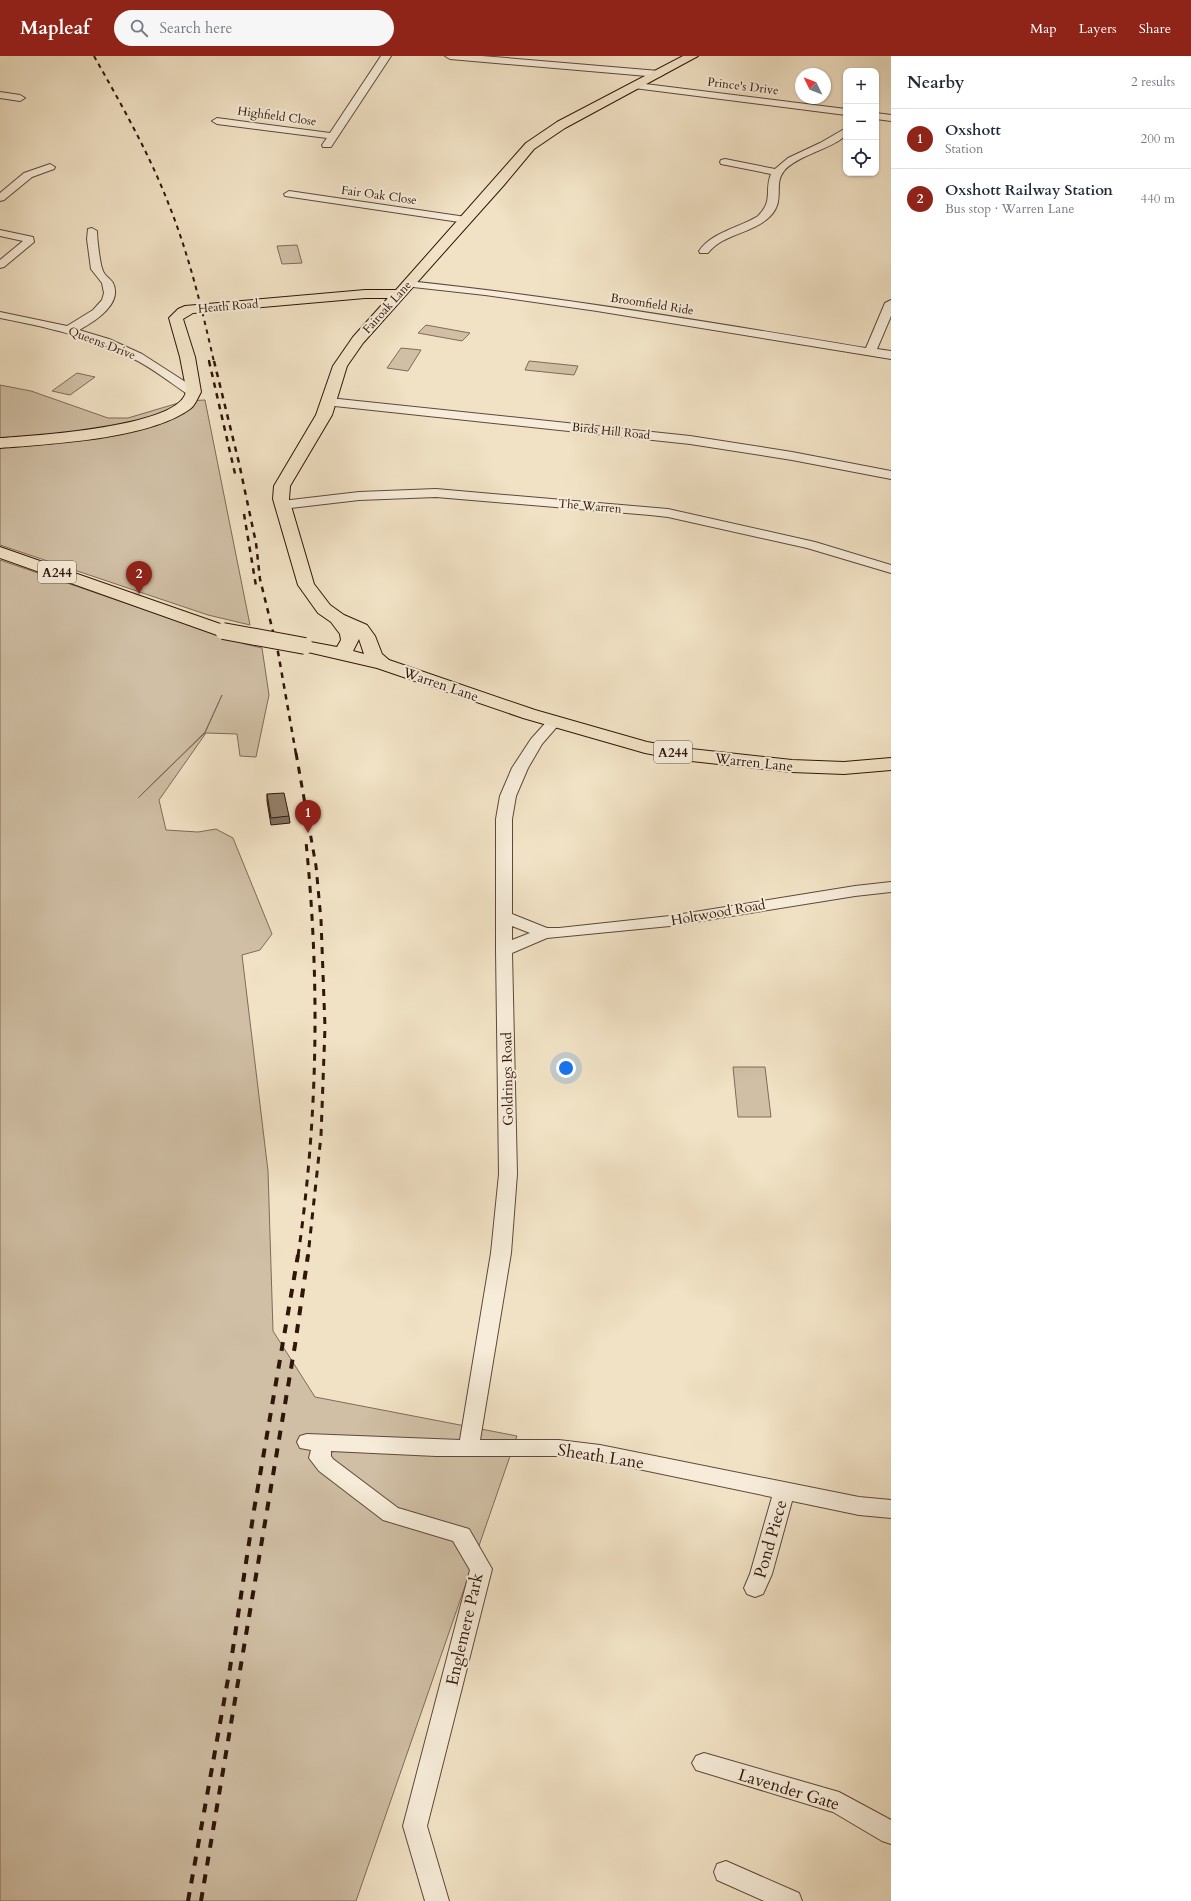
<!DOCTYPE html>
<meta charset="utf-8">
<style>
:root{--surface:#fff;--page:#f6f6f7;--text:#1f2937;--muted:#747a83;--line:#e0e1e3;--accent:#8f2418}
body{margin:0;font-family:Cardo,serif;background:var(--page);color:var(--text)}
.controls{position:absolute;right:12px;top:12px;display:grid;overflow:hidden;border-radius:8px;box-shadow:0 1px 3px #0004}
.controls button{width:36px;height:36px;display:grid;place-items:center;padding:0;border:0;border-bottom:1px solid var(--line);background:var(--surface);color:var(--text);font:20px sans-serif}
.compass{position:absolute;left:795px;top:12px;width:36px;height:36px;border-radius:50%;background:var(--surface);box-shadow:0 1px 3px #0004;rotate:313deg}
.you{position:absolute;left:566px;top:1012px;width:14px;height:14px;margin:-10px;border:3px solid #fff;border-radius:50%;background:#1a73e8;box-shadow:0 0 0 6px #1a73e833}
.badge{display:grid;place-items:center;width:26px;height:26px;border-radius:50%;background:var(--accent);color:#fff;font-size:13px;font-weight:700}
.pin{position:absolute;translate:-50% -33px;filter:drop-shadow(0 1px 2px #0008)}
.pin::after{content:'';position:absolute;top:21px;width:14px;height:12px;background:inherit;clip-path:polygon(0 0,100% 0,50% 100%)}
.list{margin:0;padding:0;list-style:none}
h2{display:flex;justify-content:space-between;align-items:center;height:52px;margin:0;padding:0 16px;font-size:17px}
h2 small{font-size:13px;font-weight:400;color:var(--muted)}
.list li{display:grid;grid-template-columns:26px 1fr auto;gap:12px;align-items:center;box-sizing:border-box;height:60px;padding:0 16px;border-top:1px solid var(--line)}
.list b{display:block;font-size:15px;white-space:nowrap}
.list p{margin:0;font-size:13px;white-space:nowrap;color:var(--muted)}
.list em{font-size:13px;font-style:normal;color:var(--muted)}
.icon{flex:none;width:22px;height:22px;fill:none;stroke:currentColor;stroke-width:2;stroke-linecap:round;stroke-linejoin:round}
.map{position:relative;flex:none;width:891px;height:1845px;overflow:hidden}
header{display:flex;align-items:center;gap:24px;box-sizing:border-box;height:56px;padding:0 20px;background:var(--accent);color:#fff}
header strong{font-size:19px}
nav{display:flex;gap:22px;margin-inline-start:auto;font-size:14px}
.search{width:280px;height:36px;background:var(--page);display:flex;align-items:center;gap:10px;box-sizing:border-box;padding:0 14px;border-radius:22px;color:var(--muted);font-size:15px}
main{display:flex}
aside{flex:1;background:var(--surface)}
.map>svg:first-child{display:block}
</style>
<header>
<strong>Mapleaf</strong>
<div class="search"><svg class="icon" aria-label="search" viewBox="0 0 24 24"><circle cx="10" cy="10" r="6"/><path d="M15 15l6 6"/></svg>Search here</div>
<nav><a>Map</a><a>Layers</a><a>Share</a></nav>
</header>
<main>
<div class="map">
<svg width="891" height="1845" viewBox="0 0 891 1845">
<rect width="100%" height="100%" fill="#f1e2c5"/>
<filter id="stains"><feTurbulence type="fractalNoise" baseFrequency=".005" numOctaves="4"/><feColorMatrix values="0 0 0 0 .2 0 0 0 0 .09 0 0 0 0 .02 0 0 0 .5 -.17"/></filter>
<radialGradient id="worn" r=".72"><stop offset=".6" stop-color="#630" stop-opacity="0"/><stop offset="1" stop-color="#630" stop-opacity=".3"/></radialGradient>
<path fill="#d0bfa5" stroke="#806a58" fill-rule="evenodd" d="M297,189L302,207L282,208L277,190Z
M426,269L470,277L462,285L418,277Z
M401,292L421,294L408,315L387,312Z
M529,305L578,310L574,319L525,314Z
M77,317L95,321L70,339L52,335Z
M0,329L31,335L108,362H128L185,345L205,344L250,569L208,559L0,489Z
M0,504L245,588L262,592L269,639L256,701L240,700L237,678L206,677L159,744L166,774L198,776L216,773L233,782L272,878L260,894L242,899L268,1115L273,1275L315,1341L517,1380L356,1845H0ZM222,639L205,677L138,742L205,676Z
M733,1011H765L771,1061H738Z"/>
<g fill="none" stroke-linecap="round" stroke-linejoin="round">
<defs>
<path id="minor" d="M381,0H391L331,91H323L322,89L327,82L217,68L212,65L217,62L330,77Z
M445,0H482L659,15L664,18L659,21L450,3Z
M637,27L846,53V59L634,32L632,30L634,28Z
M0,36L20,39L25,42L20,45L0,42Z
M876,57L891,59V65L876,63Z
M846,72V79L840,84C825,94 794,102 784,115C772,129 788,147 766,164C748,178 722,179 708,197H700L699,195C712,176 739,172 758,160C774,144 764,135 771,118L721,108L720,106L721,104L725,103L775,113L788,102L820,87Z
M50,108L55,111L54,113L32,121L4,144L0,145V137L24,117Z
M289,135L466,161L471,164L466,167L285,140L284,138Z
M92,172L97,175C97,182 100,209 103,215C105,220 111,223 113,227C123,248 94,266 79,274L109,283L142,298L198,334L200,337L198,340H190C171,327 154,313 134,303C92,281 46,271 0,262V256L67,270L93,254L102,244L104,237L102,227L91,213L87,183L88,173Z
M0,174L33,181L34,186L4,211L0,212V204L23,185L0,180Z
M408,225C562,241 714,267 866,292L885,247L891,244V260L877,293L891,295V303L597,255L485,239L404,230L402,228L404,226Z
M329,342L690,380L792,396L891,415V423L792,404L690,388L325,349L323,346Z
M436,433L668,453L815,486L891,509V517L807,492L668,461L650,459L436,441L359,444L282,453L277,452L276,449L277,446L282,445L359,436Z
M554,662L559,663L561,666L542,688L528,712L516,740L512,763V858L547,872H559L670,860L855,830L891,826V836L855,840L670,870L547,882L512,897L517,1118L511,1197L480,1384H559L600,1389L859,1441L891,1444V1462L859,1459L792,1445L772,1518L763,1538L755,1541L747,1538L744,1532L750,1518L772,1441L600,1405L559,1400H436L331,1395V1400L333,1403L398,1452L469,1473L492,1513L427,1770L449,1845H425L403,1770L470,1514L453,1485L383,1464L319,1415L309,1402L311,1394L300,1392L297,1386L300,1380L307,1378L460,1384L491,1197L499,1118L496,894V763L500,740L512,712L531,683L549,663ZM512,870L530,877L512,884Z
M704,1697L839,1736L891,1764V1788L882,1785L833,1756L696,1714L692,1707L696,1700Z
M726,1805L799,1837L802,1845H764L717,1824L714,1816L717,1808Z"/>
<path id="major" d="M683,0H698L565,72L534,93L504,129L363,287L347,310L332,359L290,430L289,443L314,528L330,549L344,559L367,569L375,580L382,598L389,604L535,654L647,686L682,692L792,704L844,706L891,702V714L844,718L792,716L682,704L645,697L523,662L377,612L299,594L296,590L299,586L305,585L337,591L341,584L340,578L331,566L318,557L298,529L273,443L274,430L316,359L333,310L353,281L388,242H365L193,257L183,263L195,301L201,336C198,341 195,350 190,353C149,383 51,388 0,392V382C28,380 190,371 186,332L180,301L169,262L178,253L185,250L365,234H396L526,87L557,66ZM359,583L364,598L353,595Z
M0,491L229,571L232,575L229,579L223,580L217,579L0,502Z"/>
</defs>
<use href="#minor" stroke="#60483a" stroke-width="2"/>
<use href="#major" stroke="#30150b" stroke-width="2"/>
<use href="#minor" fill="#f6ecd9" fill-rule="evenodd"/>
<use href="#major" fill="#f1e2c5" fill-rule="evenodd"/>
<path stroke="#30150b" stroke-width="2" stroke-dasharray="4.5 4.5" stroke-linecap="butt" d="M94,0C121,48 149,97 169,149C189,199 202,253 214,306
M209,304V306"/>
<path stroke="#30150b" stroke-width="2.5" stroke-dasharray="5.5 5.5" stroke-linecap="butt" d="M209,305L236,422
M214,305L239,407L256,487L260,523L278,596L296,698
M244,458L256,530"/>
<path stroke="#30150b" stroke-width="3" stroke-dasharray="7 7" stroke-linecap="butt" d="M296,697L316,810L321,864L325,971L321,1080L308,1200
M298,1200C318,1062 320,925 306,786"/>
<path stroke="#30150b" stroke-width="4" stroke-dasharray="9 9" stroke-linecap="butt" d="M188,1845L230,1612L254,1454L298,1199
M201,1845L295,1289L308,1199"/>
<defs>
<path id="major-bridge" d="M223,575L305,590"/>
</defs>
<use href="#major-bridge" stroke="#30150b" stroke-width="18" stroke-linecap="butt"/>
<use href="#major-bridge" stroke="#f1e2c5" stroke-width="16"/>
</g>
<path fill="#7f6e5d" stroke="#30150b" d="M267,738L289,760L290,767L271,769L267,745Z"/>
<path fill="#94806c" stroke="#30150b" d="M284,737L289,760L271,762L267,738Z"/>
<g text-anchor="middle" stroke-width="4" stroke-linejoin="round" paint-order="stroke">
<g font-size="12" fill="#30150b" stroke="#f6ecd9">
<text transform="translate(743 30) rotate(7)" y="4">Prince's Drive</text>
<text transform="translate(277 60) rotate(8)" y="4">Highfield Close</text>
<text transform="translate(379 139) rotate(8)" y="4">Fair Oak Close</text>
<text transform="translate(652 248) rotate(9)" y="4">Broomfield Ride</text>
<text transform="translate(228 250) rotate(-5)" y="4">Heath Road</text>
<text transform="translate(387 251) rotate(-48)" y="4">Fairoak Lane</text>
<text transform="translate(102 287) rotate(21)" y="4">Queens Drive</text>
<text transform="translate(611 375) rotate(6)" y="4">Birds Hill Road</text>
<text transform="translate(590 450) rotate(5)" y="4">The Warren</text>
</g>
<g fill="#f6ecd9" stroke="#6b5649" stroke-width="1">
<rect x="38" y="505" width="38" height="22" rx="3"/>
<rect x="654" y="685" width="38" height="22" rx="3"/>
</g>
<g font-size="13" font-weight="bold" fill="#30150b">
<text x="57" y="521">A244</text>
<text x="673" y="701">A244</text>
</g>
<g font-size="14" fill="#30150b" stroke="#f6ecd9">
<text transform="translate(441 628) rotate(19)" y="5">Warren Lane</text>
<text transform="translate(754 706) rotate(6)" y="5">Warren Lane</text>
<text transform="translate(718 856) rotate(-10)" y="5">Holtwood Road</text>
<text transform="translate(507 1023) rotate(-91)" y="5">Goldrings Road</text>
</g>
<g font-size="17" fill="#30150b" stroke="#f6ecd9">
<text transform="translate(601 1400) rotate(9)" y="6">Sheath Lane</text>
<text transform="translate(770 1483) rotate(-74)" y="6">Pond Piece</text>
<text transform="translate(464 1573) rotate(-77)" y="6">Englemere Park</text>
<text transform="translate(789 1733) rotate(17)" y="6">Lavender Gate</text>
</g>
</g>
<rect width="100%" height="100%" filter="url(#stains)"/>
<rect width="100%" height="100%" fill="url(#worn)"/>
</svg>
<div class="controls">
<button>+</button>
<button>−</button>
<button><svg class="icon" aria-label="locate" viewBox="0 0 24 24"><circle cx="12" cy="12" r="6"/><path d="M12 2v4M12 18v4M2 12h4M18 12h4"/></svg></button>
</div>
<svg class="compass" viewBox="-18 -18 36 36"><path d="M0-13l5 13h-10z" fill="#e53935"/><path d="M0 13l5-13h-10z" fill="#747a83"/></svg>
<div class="you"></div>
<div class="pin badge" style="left:308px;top:777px">1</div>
<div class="pin badge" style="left:139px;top:538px">2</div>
</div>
<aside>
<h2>Nearby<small>2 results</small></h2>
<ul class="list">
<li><span class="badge">1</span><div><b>Oxshott</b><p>Station</p></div><em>200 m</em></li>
<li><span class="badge">2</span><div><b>Oxshott Railway Station</b><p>Bus stop · Warren Lane</p></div><em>440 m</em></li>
</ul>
</aside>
</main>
